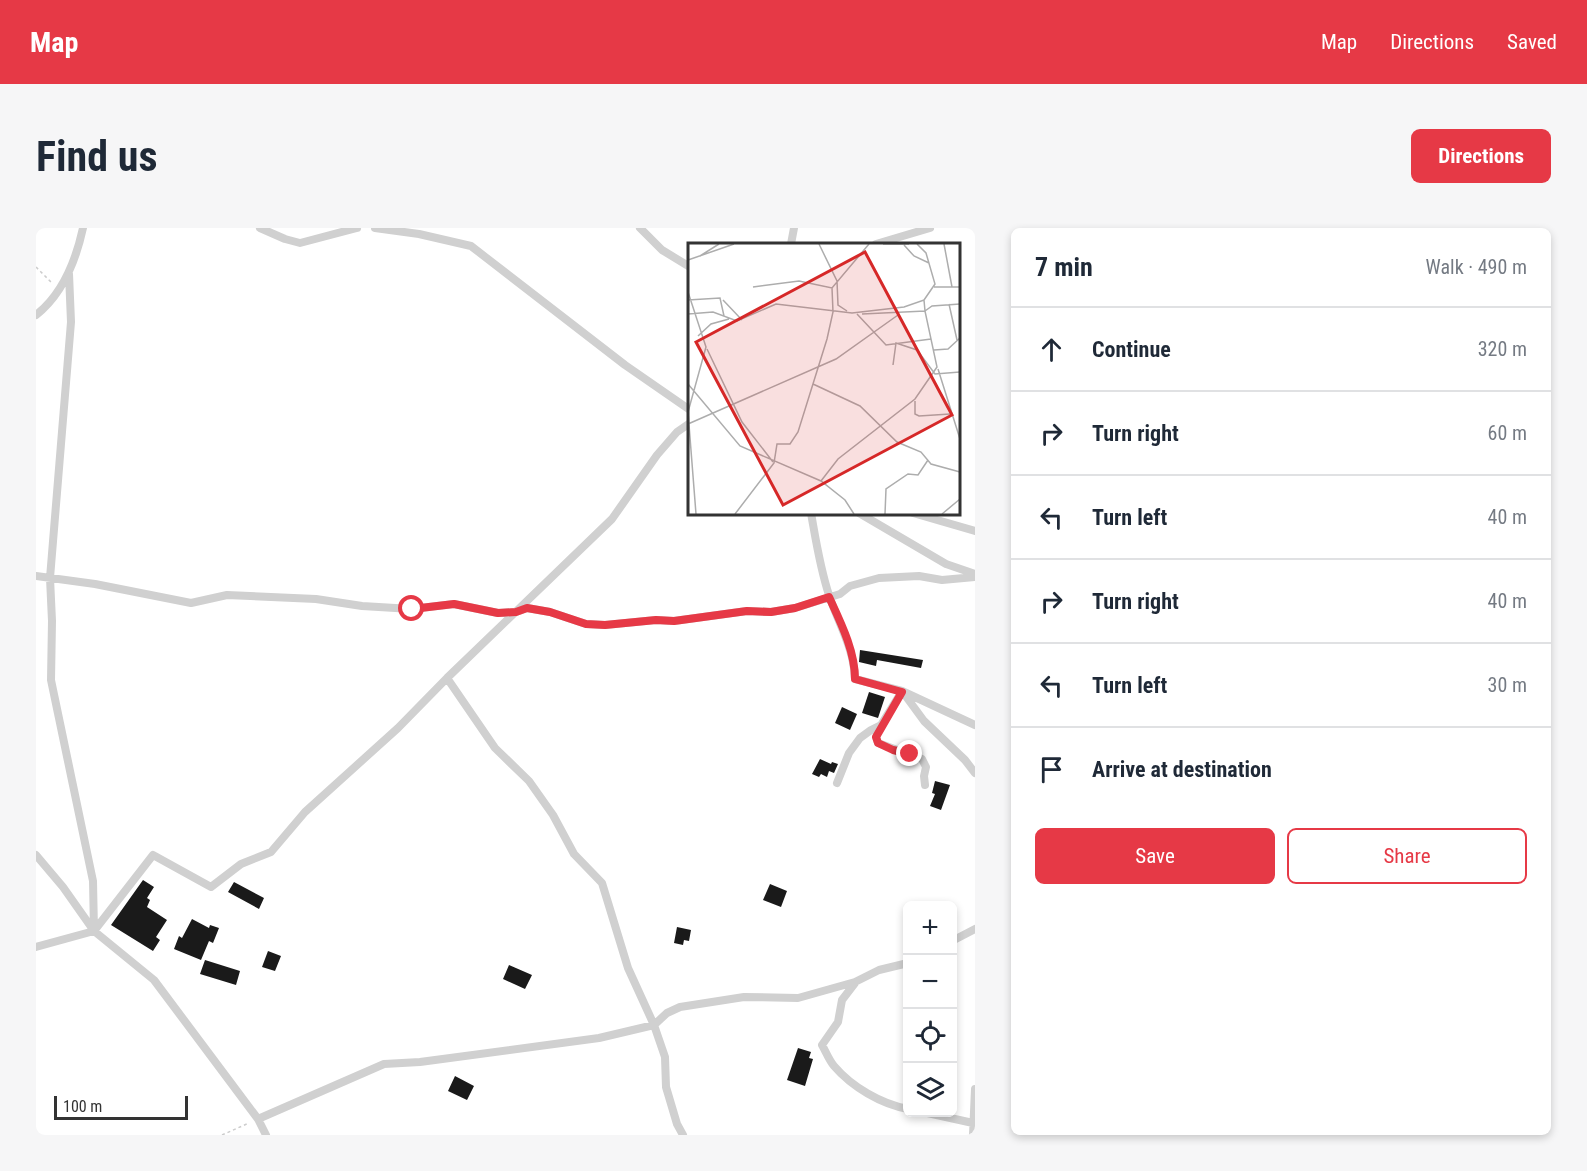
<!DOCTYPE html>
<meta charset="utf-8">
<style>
:root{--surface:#fff;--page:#f6f6f7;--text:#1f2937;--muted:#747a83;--line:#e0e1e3;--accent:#e63946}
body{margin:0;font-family:"Roboto Condensed",sans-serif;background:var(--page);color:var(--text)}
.controls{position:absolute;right:18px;bottom:18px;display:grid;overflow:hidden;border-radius:9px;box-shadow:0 3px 9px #0003}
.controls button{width:54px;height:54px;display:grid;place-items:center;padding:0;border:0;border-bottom:2px solid var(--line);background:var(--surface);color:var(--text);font:30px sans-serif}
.scale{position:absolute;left:18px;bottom:15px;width:134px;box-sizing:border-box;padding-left:6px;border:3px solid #333;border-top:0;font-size:16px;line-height:21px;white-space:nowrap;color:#333;-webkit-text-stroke:4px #fff;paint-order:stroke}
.stop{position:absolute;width:18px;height:18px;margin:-14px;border:4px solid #e63946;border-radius:50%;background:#fff}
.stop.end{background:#e63946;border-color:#fff;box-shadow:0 2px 6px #0008}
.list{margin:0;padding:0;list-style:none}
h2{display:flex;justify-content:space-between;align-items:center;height:78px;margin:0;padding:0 24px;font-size:26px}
h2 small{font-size:20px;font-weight:400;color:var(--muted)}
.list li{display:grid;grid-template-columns:39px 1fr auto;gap:18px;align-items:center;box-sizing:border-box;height:84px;padding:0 24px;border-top:2px solid var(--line)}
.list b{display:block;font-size:22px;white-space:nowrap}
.list em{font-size:20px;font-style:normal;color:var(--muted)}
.actions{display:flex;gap:12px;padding:18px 24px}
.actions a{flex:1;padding:14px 0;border:2px solid var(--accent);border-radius:9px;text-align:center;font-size:21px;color:var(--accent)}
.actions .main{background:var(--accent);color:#fff}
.icon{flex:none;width:33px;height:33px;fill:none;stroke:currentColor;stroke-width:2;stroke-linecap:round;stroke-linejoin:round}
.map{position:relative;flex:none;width:939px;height:907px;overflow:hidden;border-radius:9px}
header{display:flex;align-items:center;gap:36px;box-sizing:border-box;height:84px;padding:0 30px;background:var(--accent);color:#fff}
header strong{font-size:28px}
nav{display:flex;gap:33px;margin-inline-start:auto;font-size:21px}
.intro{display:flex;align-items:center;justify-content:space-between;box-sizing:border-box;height:144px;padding:0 36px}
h1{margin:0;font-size:42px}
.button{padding:15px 27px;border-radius:9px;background:var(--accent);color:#fff;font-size:21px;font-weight:700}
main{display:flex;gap:36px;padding:0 36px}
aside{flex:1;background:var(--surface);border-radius:9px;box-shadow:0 3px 9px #0003}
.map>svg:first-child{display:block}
</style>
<header>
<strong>Map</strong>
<nav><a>Map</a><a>Directions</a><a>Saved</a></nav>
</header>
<div class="intro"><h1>Find us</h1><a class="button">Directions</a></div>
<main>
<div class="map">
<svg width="939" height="907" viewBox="0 0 939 907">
<rect width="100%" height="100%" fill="#fff"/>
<path fill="#1a1a1a" d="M824,422L887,432L885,440L841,432L840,438L823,434Z
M833,464L849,469L842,490L826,485Z
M806,479L821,486L814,502L799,495Z
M784,531L795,536L796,534L802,536L798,545L793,543L791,549L785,546L783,549L776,546Z
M899,553L914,557L905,582L894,578L899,566L896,565Z
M107,652L118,659L111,670L114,672L111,679L131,692L120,709L124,712L117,723L75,697Z
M198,654L228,670L223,681L192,664Z
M734,656L751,663L745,679L727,672Z
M156,691L173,700L174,697L183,700L177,715L173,713L165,732L138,721L143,708L146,710Z
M641,699L655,702L653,713L648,712L647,717L638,715Z
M232,723L245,728L239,743L226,739Z
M169,732L204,743L200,757L164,746Z
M473,737L496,747L489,761L467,751Z
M762,820L775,824L773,830L777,831L769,858L751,852Z
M419,848L438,858L431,872L412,863Z"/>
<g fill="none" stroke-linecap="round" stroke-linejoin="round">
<path stroke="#cdcdcd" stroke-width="1.5" stroke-dasharray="3 3" stroke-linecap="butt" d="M0,39L16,55
M186,907L213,895"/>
<path stroke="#d0d0d0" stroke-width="8" d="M224,0L249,11L264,15L321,0
M339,0L383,6L435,18L589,137L654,182
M604,0L626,22L654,39
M755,16L758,0
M840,16L894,0
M33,46L35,94L14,350L16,393L15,452L57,653L58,703
M0,87C27,66 40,32 47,0
M775,285C780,313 784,340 793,367C802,395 818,420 819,451L866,463L939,497
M823,285L910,336L939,346
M877,285L939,303
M0,348L59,356L155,375L191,367L280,371L326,378L376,381L418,376L462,385L480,384L491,380L514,384L550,396L569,397L620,392L638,393L711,383L735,384L759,380L804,366L814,358L843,350L883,348L906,352L939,349
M411,450L459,520L493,553L517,587L538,626L566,655L592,740L618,797L629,829L630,859L641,896L647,907
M845,497L840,509L842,515L886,531L890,539L888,548L889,557
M801,555L813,525L824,510L835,502L845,497L866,463L888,493L929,532L939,545
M0,627L27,659L58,703L118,752L222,891L230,907
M916,713L939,701
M0,719L58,703L117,627L175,659L205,636L235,624L269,584L362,500L411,450L576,291L621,227L641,204L654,195
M819,755L806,772L802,794L786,817C790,824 793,832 798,838C816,859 845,876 872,881
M887,884L937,895
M222,891L348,836L384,834L563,810L618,797L631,785L644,779L708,769L762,770L819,754L843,742L872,735
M937,907L939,861"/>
</g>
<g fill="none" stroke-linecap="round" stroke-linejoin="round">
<path stroke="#e63946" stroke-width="8" d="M376,381L418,376L462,385L480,384L491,380L514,384L550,396L569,397L620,392L638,393L711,383L735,384L759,380L793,369C805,395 819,423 819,451L866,464L840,509L842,515L857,522L874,526"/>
</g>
<g transform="translate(652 15)">
<rect width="272" height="272" fill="#fff"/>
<path fill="none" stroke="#adadad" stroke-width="1.5" d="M131,1L149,38L150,62L159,68M195,1H221M229,1L238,10L247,41L236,57M256,1L264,44M216,2L226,13L241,20M12,13L31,1M0,17L46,1M65,44L111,38L144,45L181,1M246,44H272M0,49L18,104L0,169L8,271M0,57L32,55L36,73M35,57L54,77M261,61L269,97M0,71L25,69L49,78L88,61L164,70L216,64L236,57L237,68L244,63L272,61M169,71L198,102L243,96M10,93L23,81L41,76M19,106L54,179L85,219M246,107L260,106L272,95M205,122L208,100L229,107L247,131L272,129M250,126L272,196M0,141L52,203L133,238L157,257L166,271M125,141L172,163L209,199L233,209L243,221L272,229M227,158V171L231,173L262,171M0,181L148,116L210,72M133,238L150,216L227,156L249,124L237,68L174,71M47,271L86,220L89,201H102L110,189L139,96L145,69L144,45M197,271L198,246L220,231L230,232L240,217M254,271L272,256"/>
<path fill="#d62828" fill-opacity="0.15" stroke="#d62828" stroke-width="3" d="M177,9L264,172L95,262L8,99Z"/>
<rect width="272" height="272" fill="none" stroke="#333" stroke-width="3"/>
</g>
</svg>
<div class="controls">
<button>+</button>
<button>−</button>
<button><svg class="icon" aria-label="locate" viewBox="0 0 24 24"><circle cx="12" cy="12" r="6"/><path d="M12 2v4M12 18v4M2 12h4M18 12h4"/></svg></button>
<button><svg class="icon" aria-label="layers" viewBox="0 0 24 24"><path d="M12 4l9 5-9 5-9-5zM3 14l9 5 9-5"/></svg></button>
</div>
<div class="scale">100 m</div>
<div class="stop" style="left:376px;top:381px"></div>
<div class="stop end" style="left:874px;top:526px"></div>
</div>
<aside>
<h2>7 min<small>Walk · 490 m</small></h2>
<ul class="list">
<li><svg class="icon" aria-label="ahead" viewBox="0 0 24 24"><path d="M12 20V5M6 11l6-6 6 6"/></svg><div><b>Continue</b></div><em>320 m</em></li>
<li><svg class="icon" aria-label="right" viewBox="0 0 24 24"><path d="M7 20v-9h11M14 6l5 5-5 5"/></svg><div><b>Turn right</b></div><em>60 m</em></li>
<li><svg class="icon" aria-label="left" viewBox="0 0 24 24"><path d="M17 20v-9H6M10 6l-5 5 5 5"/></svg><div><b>Turn left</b></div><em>40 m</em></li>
<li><svg class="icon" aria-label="right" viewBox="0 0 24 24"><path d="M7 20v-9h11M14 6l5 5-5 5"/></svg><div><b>Turn right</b></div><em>40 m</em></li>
<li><svg class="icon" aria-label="left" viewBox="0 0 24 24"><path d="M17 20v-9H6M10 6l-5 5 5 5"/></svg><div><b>Turn left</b></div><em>30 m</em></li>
<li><svg class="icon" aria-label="arrive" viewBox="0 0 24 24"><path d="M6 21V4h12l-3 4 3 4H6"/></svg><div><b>Arrive at destination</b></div></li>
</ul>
<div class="actions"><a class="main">Save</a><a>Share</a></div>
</aside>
</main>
